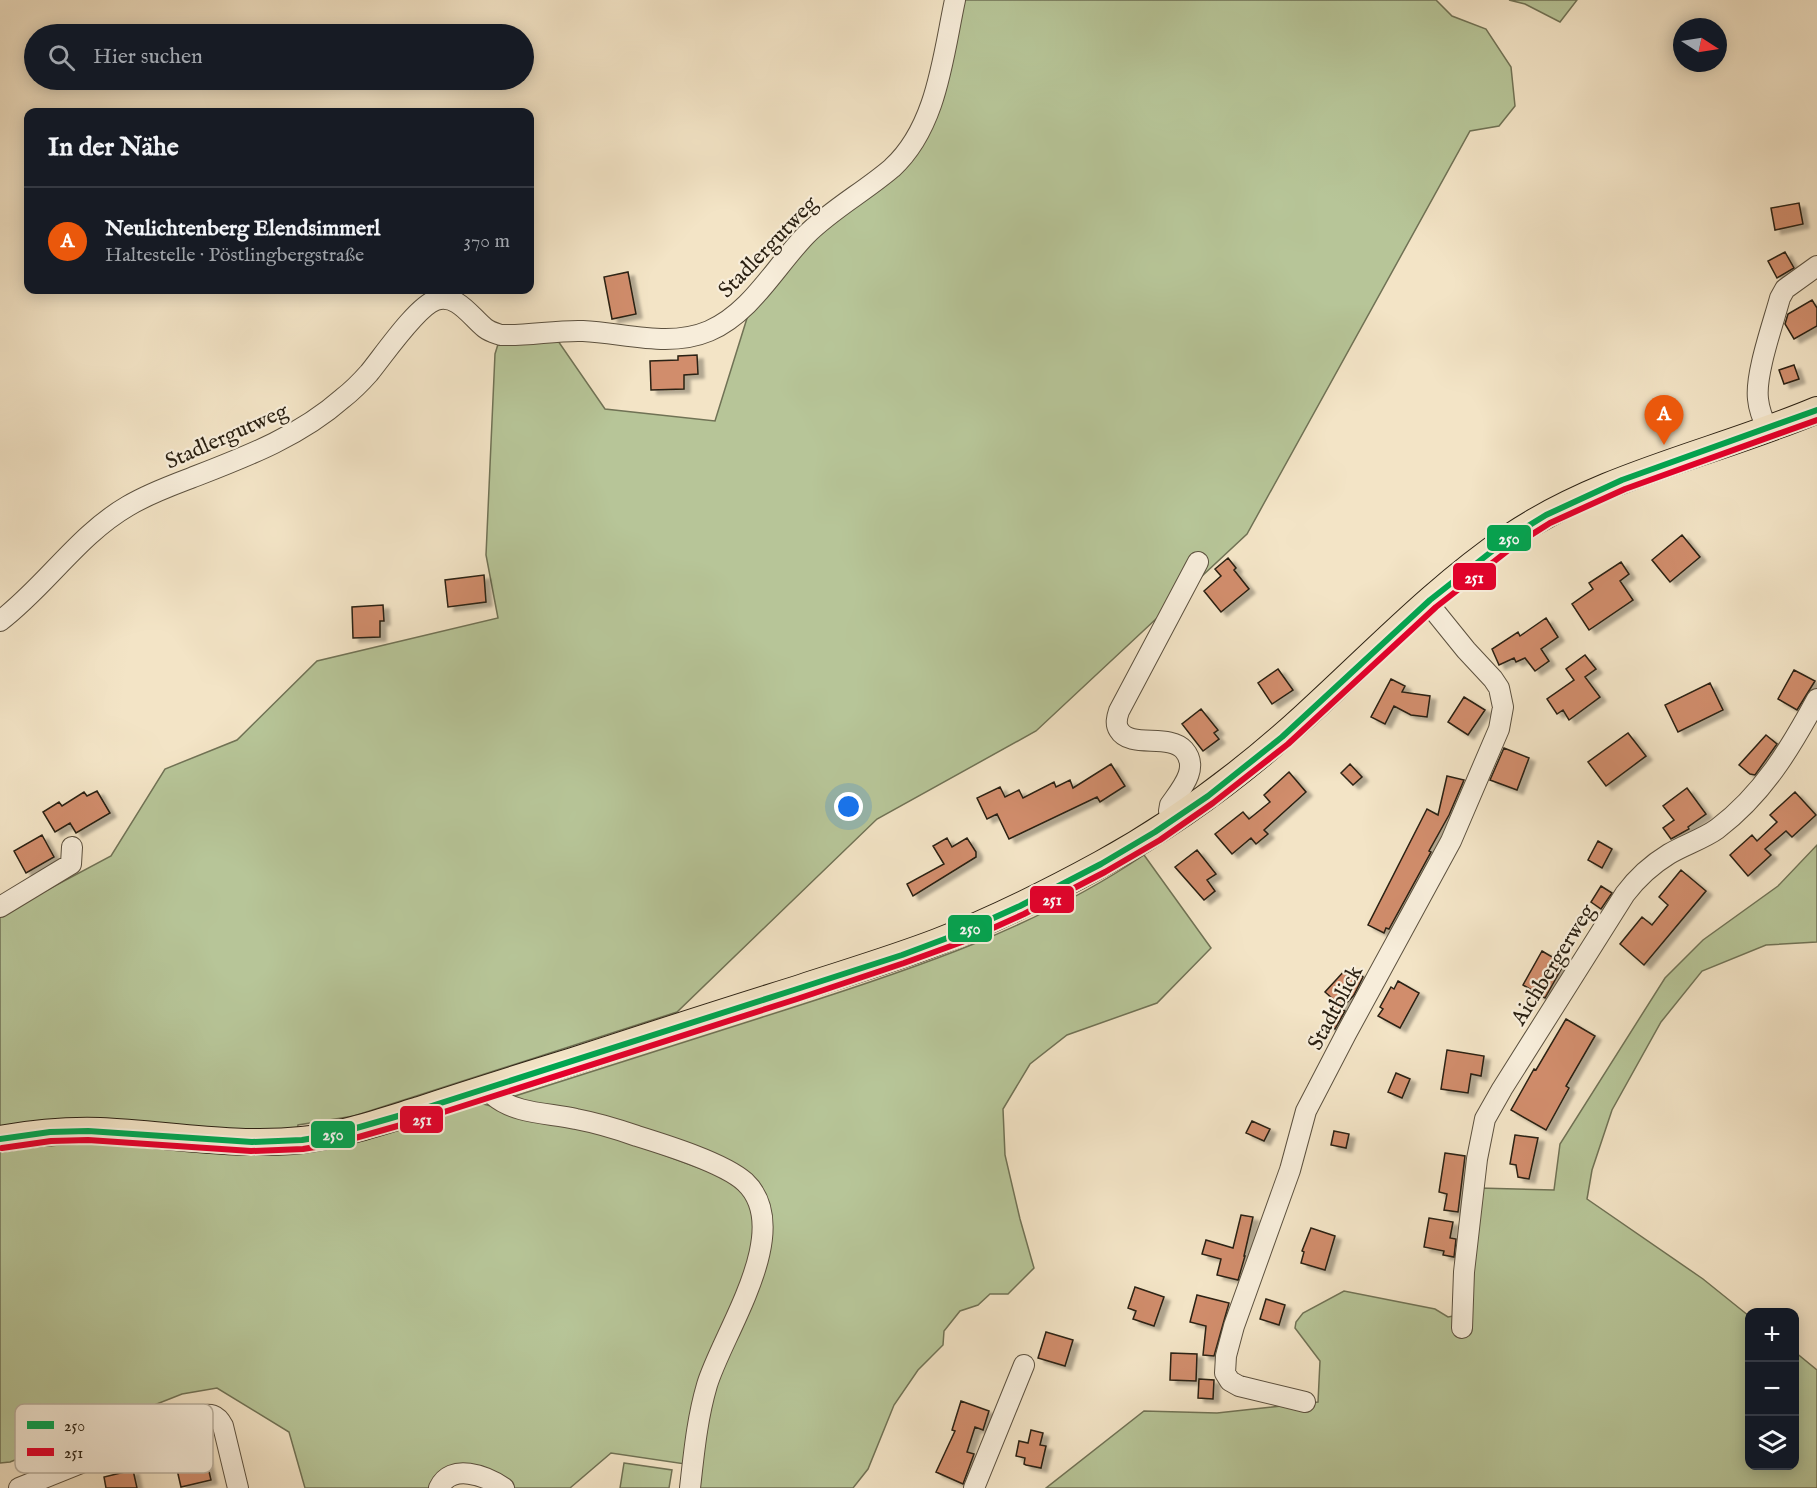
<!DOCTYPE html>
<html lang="de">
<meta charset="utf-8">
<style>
:root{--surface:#171b24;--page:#20242c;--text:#f1f3f6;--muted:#9ea1a6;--line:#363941;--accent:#ea580c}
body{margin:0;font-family:"IM FELL English",serif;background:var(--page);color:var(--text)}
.controls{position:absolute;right:18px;bottom:18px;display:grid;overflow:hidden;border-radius:12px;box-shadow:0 3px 15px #0003}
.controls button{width:54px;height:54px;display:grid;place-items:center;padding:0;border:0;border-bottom:2px solid var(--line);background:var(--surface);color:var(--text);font:30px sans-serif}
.compass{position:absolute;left:1673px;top:18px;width:54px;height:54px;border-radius:50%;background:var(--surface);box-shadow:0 3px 15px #0003;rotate:102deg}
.you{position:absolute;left:849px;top:807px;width:21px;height:21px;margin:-15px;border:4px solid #fff;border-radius:50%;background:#1a73e8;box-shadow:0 0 0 9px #1a73e833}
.badge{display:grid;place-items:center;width:39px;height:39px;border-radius:50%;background:var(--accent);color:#fff;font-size:20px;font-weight:700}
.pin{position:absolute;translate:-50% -50px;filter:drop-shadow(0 2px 3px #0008)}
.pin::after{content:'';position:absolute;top:32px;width:21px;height:18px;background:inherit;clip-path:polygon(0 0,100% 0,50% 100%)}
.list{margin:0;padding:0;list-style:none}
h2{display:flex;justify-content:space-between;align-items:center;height:78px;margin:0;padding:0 24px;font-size:26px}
h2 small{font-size:20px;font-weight:400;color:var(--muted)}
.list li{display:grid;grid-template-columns:39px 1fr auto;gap:18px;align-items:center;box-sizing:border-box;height:108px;padding:0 24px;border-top:2px solid var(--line)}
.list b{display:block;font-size:22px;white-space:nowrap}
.list p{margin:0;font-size:20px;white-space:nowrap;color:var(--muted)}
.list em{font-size:20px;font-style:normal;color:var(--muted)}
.icon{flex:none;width:33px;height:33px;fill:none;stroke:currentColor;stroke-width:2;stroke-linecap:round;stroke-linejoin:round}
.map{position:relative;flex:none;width:1817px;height:1488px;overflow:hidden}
.search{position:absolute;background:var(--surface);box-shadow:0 3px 15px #0003;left:24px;top:24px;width:510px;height:66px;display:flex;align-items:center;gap:15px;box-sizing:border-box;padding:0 21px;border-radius:33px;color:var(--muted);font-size:22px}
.panel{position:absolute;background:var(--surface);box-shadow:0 3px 15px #0003;left:24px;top:108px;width:510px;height:186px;border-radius:12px}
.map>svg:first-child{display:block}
</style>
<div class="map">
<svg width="1817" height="1488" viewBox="0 0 1817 1488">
<defs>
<filter id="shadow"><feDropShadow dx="6" dy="4" stdDeviation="1.5" flood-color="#0004"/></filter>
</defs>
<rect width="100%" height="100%" fill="#f3e4c6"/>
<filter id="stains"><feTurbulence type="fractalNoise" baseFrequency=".00333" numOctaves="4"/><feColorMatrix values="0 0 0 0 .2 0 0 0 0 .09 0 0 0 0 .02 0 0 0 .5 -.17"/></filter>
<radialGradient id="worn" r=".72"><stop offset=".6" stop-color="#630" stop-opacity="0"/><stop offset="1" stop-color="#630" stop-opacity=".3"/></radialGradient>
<path fill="#b7c598" stroke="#707255" stroke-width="1.5" d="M959,0H1436L1452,16L1486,29L1511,67L1515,106L1499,126L1470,131L1247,534L1036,731L877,819L677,1012L354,1116L298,1125L294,1147L476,1102L527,1116L607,1134L729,1179L749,1196L757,1235L685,1464L611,1453L570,1488H510L487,1473L441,1488H305L289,1432L217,1388L182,1394L10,1462L0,1463V915L111,856L165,769L237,740L317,661L498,618L486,555L495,354L499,341L556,338L605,409L715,421L753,299L811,234L924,137Z
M1509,0H1577L1560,22L1525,4Z
M1817,845V942L1766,945L1702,971L1661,1022L1612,1110L1592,1170L1587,1199L1703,1279L1749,1316L1750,1466H1794L1795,1352L1817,1370V1488H1046L1144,1411L1217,1413L1318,1402L1320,1361L1295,1328L1296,1322L1303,1313L1344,1291L1435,1309L1448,1317L1470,1313L1479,1188L1554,1190L1560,1144L1665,978L1703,940L1778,886Z
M1144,855L1211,948L1157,1003L1067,1035L1030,1064L1003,1109L1005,1155L1020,1219L1034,1268L1008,1294H990L978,1305L960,1311L944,1331L943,1345L918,1370L894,1405L868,1469L853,1488H697L714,1387L749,1307L759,1189L517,1099L515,1096C606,1067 697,1038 788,1009C913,969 1034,929 1144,855Z
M624,1463L672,1470L669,1488H620Z"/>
<path fill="#d18d6c" stroke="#2a2012" stroke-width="1.5" filter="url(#shadow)" d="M1799,203L1803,224L1775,230L1771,208Z
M1785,252L1794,268L1777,278L1768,261Z
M628,272L636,314L612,319L604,277Z
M1812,300L1817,308V326L1794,339L1785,324L1788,314Z
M697,355L698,374L684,375V389L651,390L650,361L678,360V356Z
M1794,365L1799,379L1784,384L1779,370Z
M1682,535L1700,557L1670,582L1652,560Z
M1228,558L1236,568L1234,570L1249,589L1221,612L1204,591L1221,576L1215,569Z
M1621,562L1629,574L1620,581L1633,600L1589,630L1572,604L1593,589L1589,583Z
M484,575L486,602L448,607L445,580Z
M383,605L384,621H380V637L353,638L352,607Z
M1546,618L1558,637L1541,649L1549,661L1535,671L1525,658L1516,662L1514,658L1499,665L1492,649L1518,632L1520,636Z
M1585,655L1596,669L1585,677L1600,697L1569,720L1563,710L1557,714L1547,699L1574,680L1566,669Z
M1278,669L1293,690L1272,704L1258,683Z
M1794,670L1815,681L1797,710L1778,699Z
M1391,679L1405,686L1402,692L1430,696L1427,717L1411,715L1394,706L1385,724L1371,717Z
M1710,683L1723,710L1678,732L1665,705Z
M1464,697L1485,710L1468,735L1448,722Z
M1201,709L1218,730L1214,733L1219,739L1203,751L1182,724Z
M1628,733L1646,756L1606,786L1588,762Z
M1766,735L1777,744L1755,775L1750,774L1739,765Z
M1504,748L1529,758L1517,790L1490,780Z
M1111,764L1125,786L1100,802L1097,797L1009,839L997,814L987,819L977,798L1000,787L1005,797L1019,790L1023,798L1054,782L1056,787L1070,780L1073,788Z
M1350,764L1362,777L1353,785L1341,773Z
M1289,772L1306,792L1264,830L1268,834L1256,844L1251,838L1232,854L1215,834L1243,812L1249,819L1270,802L1264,795Z
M1447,776L1464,780L1449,815L1429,851L1431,852L1389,929L1386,928L1384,933L1368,925L1427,809L1438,815Z
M1687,788L1706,814L1688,827L1689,829L1671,839L1663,828L1674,820L1663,806Z
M97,791L110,813L76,833L70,823L55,832L43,812L59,802L62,806L84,792L87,796Z
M1795,792L1816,815L1792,837L1786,831L1765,849L1771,855L1748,876L1730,855L1752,835L1757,841L1777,822L1770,815Z
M42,835L54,857L26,873L14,851Z
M947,838L952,847L967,838L976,852V857L913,896L907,884L944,864L933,846Z
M1598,841L1612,849L1602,868L1588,860Z
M1197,850L1216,874L1207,880L1215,891L1204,900L1175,867Z
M1681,870L1706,891L1644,965L1620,944L1642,917L1652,925L1668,905L1659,897Z
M1601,886L1612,893L1601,909L1591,902Z
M1542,951L1564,964L1545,998L1523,985Z
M1346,969L1354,976L1358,972L1363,977L1354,995L1341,1009L1345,1011L1335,1029L1326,1024L1335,1008L1330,1004L1334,1000L1325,992Z
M1398,981L1419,993L1400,1028L1378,1016L1383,1009L1380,1007L1391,987L1394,989Z
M1566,1019L1595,1036L1566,1086L1569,1088L1546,1130L1511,1110L1534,1069L1536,1070Z
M1447,1050L1484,1056L1481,1076L1471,1074L1468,1093L1441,1089Z
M1396,1073L1410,1079L1402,1098L1388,1092Z
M1252,1121L1270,1129L1264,1141L1246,1133Z
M1334,1131L1349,1134L1346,1148L1331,1145Z
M1515,1135L1538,1138L1529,1179L1518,1177L1516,1165L1510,1164Z
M1445,1153L1465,1156L1458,1212L1444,1210L1447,1194L1439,1192Z
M1241,1215L1253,1217L1244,1256H1245L1238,1280L1217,1275L1221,1259L1202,1254L1206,1240L1233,1248Z
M1429,1218L1453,1222L1450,1238L1456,1239L1454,1257L1443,1255L1444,1251L1424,1247Z
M1311,1228L1335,1236L1325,1270L1301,1263L1304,1252L1302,1251Z
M1135,1287L1164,1297L1154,1326L1133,1319L1136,1311L1128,1308Z
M1197,1295L1229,1303L1214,1356L1203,1355L1206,1326L1190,1322Z
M1266,1299L1285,1305L1279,1325L1260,1319Z
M1046,1332L1073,1340L1065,1366L1038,1358Z
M1171,1353L1197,1354L1196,1381L1170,1380Z
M1199,1379L1214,1380L1213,1399L1198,1398Z
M961,1401L989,1411L983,1430L975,1427L967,1452L974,1454L963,1484L936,1472L955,1431L952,1430Z
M1031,1430L1043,1433L1040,1445L1046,1446L1041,1468L1026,1465L1024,1464L1025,1458L1016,1456L1019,1441L1028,1443Z
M202,1441L211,1480L181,1487L172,1448Z
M133,1470L137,1488H106L104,1477Z"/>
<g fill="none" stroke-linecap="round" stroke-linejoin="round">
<defs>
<path id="minor" d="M1768,430C1763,420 1759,410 1758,399C1755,374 1773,324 1780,298L1785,289L1817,266
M0,621C46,586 78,535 128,506C148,494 170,486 191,478C245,457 299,437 343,398C352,391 361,382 369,373C383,356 417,306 436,300C457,293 471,317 485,328C490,332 495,333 501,335C529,336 556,330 583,331C625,333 669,348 709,331C751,313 775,267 806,235C832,209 864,192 892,168C937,127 943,56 955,0
M1173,819L1169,811L1170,805C1181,789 1200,768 1184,750C1169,733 1130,749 1119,730C1115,724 1117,717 1119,711L1198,562
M0,907L71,864L72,847
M490,1087L494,1096C515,1114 550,1113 576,1119C597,1123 617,1129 637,1136C666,1145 724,1163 745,1182C796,1230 722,1334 707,1385C697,1419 694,1453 690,1488
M1462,1328L1464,1272L1477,1159L1485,1119L1502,1089L1625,894C1637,878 1651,865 1669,854C1684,845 1703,839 1717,829C1763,794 1790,749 1817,699
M1305,1402L1239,1386L1230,1381L1225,1373L1226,1356L1234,1326L1290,1170L1306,1111L1346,1034L1451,841L1499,729L1503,707L1499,688L1493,679L1466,650L1428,603
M19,1488L198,1416C210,1413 217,1414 223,1426L238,1488
M439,1488C451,1462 486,1476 504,1488
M974,1488L1024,1365"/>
<path id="major" d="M0,1139C33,1133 67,1130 100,1131C167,1134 235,1147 302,1140C342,1135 380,1122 419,1110C470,1093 521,1077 573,1061C646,1037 720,1013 794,990C842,974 890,960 937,942C994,920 1048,893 1101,864C1174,824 1244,772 1305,716C1372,655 1435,588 1510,537C1604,474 1715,453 1817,410"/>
</defs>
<use href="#minor" stroke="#5c513f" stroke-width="22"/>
<use href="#major" stroke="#2a2012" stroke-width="28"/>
<use href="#minor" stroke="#f7edda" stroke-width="20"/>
<use href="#major" stroke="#f3e4c6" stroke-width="26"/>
<defs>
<path id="bus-1" d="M0,1139L50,1132L88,1131L252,1142L302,1140L332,1135L419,1110L794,990L902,955L958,934L1020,906L1101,864L1155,832L1208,796L1282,737L1430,600L1510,537L1546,515L1622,480L1817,410"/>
<path id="bus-2" d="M2,1148L51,1141L88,1140L251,1151L303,1149L334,1144L422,1119L797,999L904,963L962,942L1024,914L1105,872L1160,840L1213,803L1288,744L1436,607L1515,545L1550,523L1625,489L1817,420"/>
</defs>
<use href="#bus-1" stroke="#f7edda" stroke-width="10"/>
<use href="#bus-2" stroke="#f7edda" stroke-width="10"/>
<use href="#bus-1" stroke="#00a651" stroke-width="6"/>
<use href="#bus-2" stroke="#e4002b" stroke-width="6"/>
</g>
<g text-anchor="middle" stroke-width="4.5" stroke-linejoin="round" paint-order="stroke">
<g font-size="22" fill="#2a2012" stroke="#f7edda">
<text transform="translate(767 246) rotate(-46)" y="8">Stadlergutweg</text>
<text transform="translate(226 435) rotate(-24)" y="8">Stadlergutweg</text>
<text transform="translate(1552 964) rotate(-58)" y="8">Aichbergerweg</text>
<text transform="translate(1334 1007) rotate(-62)" y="8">Stadtblick</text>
</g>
</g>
<rect x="15" y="1404" width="198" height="69" rx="9" fill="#f7edda" stroke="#bab09e" stroke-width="1.5"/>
<rect x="27" y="1421" width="27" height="8" fill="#00a651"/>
<rect x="27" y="1448" width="27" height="8" fill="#e4002b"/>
<g font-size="16" fill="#2a2012">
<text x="64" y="1431">250</text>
<text x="64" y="1458">251</text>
</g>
<g stroke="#f7edda" stroke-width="2">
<rect x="1486" y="524" width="46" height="28" rx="6" fill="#00a651"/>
<rect x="1452" y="562" width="45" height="29" rx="6" fill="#e4002b"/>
<rect x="1029" y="885" width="46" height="29" rx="6" fill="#e4002b"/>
<rect x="947" y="914" width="46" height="29" rx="6" fill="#00a651"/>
<rect x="399" y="1105" width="45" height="29" rx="6" fill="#e4002b"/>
<rect x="310" y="1120" width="46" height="29" rx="6" fill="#00a651"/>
</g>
<g font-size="16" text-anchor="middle" font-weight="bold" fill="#fff">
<text x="1509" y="544">250</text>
<text x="1474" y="583">251</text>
<text x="1052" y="905">251</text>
<text x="970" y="934">250</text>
<text x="422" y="1125">251</text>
<text x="333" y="1140">250</text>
</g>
<rect width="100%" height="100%" filter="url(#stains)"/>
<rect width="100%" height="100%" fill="url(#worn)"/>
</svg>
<div class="controls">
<button>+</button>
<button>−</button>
<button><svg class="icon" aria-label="layers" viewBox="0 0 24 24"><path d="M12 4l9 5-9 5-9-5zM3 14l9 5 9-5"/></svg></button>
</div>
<svg class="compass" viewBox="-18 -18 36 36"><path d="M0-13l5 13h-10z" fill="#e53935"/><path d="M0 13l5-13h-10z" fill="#9ea1a6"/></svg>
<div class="you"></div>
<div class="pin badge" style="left:1664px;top:445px">A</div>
<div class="search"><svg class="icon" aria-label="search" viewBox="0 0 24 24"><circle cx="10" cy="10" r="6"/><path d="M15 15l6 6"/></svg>Hier suchen</div>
<section class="panel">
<h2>In der Nähe<small></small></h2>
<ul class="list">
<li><span class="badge">A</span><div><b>Neulichtenberg Elendsimmerl</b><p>Haltestelle · Pöstlingbergstraße</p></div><em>370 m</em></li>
</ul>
</section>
</div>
